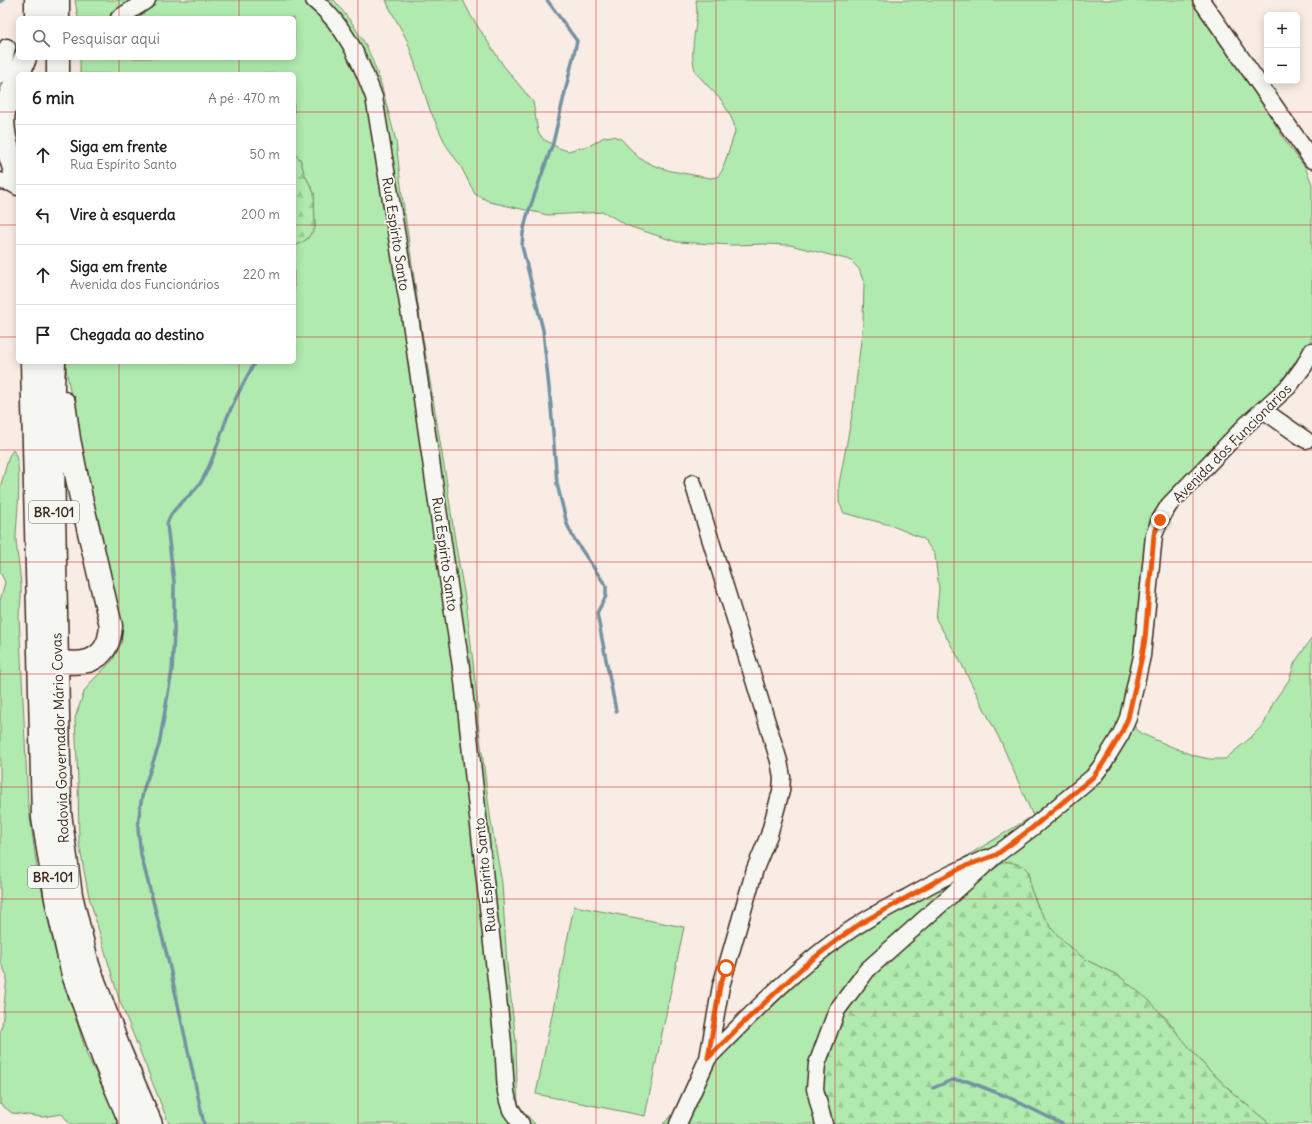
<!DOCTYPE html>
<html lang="pt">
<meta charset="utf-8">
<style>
:root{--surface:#fff;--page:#f2f2f2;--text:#222;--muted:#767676;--line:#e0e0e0}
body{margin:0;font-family:Delius,sans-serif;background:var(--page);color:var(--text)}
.controls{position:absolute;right:12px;top:12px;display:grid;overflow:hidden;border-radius:6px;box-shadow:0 2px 10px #0003}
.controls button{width:36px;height:36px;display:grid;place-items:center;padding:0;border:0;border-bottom:1px solid var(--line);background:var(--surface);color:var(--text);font:20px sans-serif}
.stop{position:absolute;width:12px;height:12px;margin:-9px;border:3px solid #ea580c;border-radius:50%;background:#fff}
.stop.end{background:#ea580c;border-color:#fff;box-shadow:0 1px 4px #0008}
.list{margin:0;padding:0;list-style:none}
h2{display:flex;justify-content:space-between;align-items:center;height:52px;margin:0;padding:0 16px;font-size:17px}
h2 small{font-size:13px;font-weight:400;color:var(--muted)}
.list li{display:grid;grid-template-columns:26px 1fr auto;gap:12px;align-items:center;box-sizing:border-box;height:60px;padding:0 16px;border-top:1px solid var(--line)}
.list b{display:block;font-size:15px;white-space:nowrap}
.list p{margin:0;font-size:13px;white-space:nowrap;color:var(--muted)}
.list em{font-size:13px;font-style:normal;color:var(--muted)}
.icon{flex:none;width:22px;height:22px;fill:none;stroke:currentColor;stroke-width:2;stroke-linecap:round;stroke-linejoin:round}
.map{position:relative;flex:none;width:1312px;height:1124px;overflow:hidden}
.search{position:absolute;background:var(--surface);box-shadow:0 2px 10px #0003;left:16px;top:16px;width:280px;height:44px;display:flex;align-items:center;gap:10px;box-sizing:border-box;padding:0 14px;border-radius:6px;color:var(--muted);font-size:15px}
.panel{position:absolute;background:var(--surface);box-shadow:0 2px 10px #0003;left:16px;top:72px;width:280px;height:292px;border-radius:6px}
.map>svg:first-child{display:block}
</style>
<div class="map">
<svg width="1312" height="1124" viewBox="0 0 1312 1124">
<defs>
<pattern id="forest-firs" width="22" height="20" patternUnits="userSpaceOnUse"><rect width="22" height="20" fill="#b0eaae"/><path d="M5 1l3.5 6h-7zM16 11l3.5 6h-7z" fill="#98c995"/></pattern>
</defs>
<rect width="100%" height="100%" fill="#f8ece5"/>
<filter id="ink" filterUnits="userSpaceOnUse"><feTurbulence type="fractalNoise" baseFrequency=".025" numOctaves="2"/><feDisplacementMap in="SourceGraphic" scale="8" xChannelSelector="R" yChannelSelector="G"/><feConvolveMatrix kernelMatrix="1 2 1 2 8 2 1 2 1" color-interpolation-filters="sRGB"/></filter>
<g filter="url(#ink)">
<path fill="#b0eaae" stroke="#768a66" d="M75,0H334L352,23L367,47L380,80L396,141L402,195L423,339L446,478L456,547L467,609L478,708V722L491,822L502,883L507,966L516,1042L517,1085L518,1103L524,1112L535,1124H169L119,999L89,897L79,844L78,781L75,718L84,692L91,682L113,660L122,641L120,621L86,477L66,369V362H294V247L307,239L315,228L314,193L304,173L300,159L294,154V74H80V58H294V18H78Z
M386,0H463L471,16L503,65L533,102L538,132L543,139L559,148L568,151L591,145L604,137L613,136L621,139L639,158L655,166L671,171L710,178L717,177L722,171L735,132L734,124L730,115L722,101L696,73C687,49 700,24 696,0H1195L1236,61L1288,145L1305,167L1312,184V337L1308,347L1293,364L1273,395L1162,509L1144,593L1126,716L1140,733L1170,746L1192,755L1209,759H1225L1248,740L1264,724L1274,701L1289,680L1295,662L1312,638V1124H1270L1235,1095L1207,1068L1185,1044L1168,1020L1119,976L1086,960L1068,946L1052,929L1039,909L1030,887L1029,872L825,1124H663L680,1108L756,1005L927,880L1033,816L1002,744L958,657L936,619L939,589L935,555L924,539L890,525L844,513L839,502V484L853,410L863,322L864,283L859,269L850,260L790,245L763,244L733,245L677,242L628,226L604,212L548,215L490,202L475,194L460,165L446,145L430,110L407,40L388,5Z
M13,450C24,465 16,519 16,539C17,558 22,578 21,597C21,604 19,610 19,616L28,803L37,868L55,951L87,1055L120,1124H70L62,1114L42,1117L12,1113L0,1104V1031L2,1025L7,976L0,961V601L5,582L0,572V488L9,456Z
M574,906L684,927L645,1116L536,1094Z"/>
<path fill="url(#forest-firs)" stroke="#768a66" d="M294,154L300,159L304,173L314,193L315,228L307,239L294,247Z
M1010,862L1023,866L1029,872L1030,887L1039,909L1052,929L1068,946L1086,960L1119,976L1150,1001L1207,1068L1235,1095L1270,1124H825L820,1059L860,983L973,885L1002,863Z"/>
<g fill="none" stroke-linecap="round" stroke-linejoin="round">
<path stroke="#7392a2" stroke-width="3.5" d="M547,0L577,41L553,143L527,216L523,233L522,246L543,330L551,407L557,484L567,524L573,537L606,586V596L597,613L616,711
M0,2L3,0
M933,1088L952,1080L967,1081L1008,1097L1062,1124
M204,1124L168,959L141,855L138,829L140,807L144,788L159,745L172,671L174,633V582L167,525C170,507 192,497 201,482C212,464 218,443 225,423C233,401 244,382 255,362"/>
<defs>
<path id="minor" d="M314,0C345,25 360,60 374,97L410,316L463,681L503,1043L506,1092L508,1101L511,1110L521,1124
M1201,0L1312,160
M119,18L147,0
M0,75L3,67L7,47
M0,181L11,183L18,187
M1263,410L1306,440
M708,1058C754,1011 807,956 863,922C877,913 893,905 908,897C934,882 959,869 987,858
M678,1124L708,1058L721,986L755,869L769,835L781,791L782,777L779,761L693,483
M824,1124L815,1089L817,1064L837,1010L862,977L867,970L996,855L1032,828L1093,777L1102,765L1121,734L1128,718L1142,656L1154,535L1160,520L1169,505L1246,425L1289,386L1304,366L1312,351"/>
<path id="highway" d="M36,0V18
M58,0V18
M19,74L25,58
M58,74V58
M18,77C13,89 7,101 4,112C0,132 12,162 18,180
M32,362L43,818L56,899L73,975L104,1060L131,1124
M54,362L52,412L60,813L71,895L88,965L120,1051L151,1124
M47,653C52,664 78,664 88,661C92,660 96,657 99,655C108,647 110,637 111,626L81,498L69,439L64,403"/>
</defs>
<use href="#minor" stroke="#3b2a1e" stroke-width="19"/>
<use href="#highway" stroke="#3b2a1e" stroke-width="25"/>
<use href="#minor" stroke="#f6f6f2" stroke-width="16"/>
<use href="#highway" stroke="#f6f6f2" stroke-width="22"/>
</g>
</g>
<g fill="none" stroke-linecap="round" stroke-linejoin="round" filter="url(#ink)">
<path stroke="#ea580c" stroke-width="5" d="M726,968L720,986L708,1058L741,1025L804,966L841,937L863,922L940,879L963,867L996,855L1032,828L1093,777L1102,765L1121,734L1128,718L1142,656L1145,639L1154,535L1160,520"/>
</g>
<path fill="none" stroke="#d62828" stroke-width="1" stroke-opacity="0.55" d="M119,0V18M239,0V18M358,0V1124M477,0V1124M596,0V1124M716,0V1124M835,0V1124M954,0V1124M1073,0V1124M1193,0V1124M119,58V74M239,58V74M0,112H18M294,112H1312M0,225H18M294,225H1312M0,337H18M294,337H1312M119,362V1124M239,362V1124M0,450H1312M0,562H1312M0,674H1312M0,787H1312M0,899H1312M0,1012H1312"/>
<g text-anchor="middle" stroke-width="3.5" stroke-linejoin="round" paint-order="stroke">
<g fill="#f6f6f2" stroke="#73675e" stroke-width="1">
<rect x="29" y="501" width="50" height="22" rx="3"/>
<rect x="28" y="866" width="50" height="22" rx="3"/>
</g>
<g font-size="13" font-weight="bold" fill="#3b2a1e">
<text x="54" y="517">BR-101</text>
<text x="53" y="882">BR-101</text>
</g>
<g font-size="14" fill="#3b2a1e" stroke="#f6f6f2">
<text transform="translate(396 234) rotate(81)" y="5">Rua Espírito Santo</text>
<text transform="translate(1232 443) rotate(-45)" y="5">Avenida dos Funcionários</text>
<text transform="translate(445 554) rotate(82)" y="5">Rua Espírito Santo</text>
<text transform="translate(60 738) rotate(-92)" y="5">Rodovia Governador Mário Covas</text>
<text transform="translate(485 875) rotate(-96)" y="5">Rua Espírito Santo</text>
</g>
</g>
</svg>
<div class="controls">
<button>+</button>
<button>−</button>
</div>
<div class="stop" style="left:726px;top:968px"></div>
<div class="stop end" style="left:1160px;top:520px"></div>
<div class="search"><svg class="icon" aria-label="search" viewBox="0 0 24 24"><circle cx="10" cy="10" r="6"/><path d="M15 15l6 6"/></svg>Pesquisar aqui</div>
<section class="panel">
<h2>6 min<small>A pé · 470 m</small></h2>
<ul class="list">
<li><svg class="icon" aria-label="ahead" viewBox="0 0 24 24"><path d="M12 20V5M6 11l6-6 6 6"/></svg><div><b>Siga em frente</b><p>Rua Espírito Santo</p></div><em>50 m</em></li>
<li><svg class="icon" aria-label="left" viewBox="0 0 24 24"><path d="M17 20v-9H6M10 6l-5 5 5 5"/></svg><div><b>Vire à esquerda</b></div><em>200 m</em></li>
<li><svg class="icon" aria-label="ahead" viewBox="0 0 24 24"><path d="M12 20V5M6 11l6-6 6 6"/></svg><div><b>Siga em frente</b><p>Avenida dos Funcionários</p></div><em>220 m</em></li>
<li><svg class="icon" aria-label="arrive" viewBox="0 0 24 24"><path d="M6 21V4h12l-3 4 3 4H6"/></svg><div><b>Chegada ao destino</b></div></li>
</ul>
</section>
</div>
